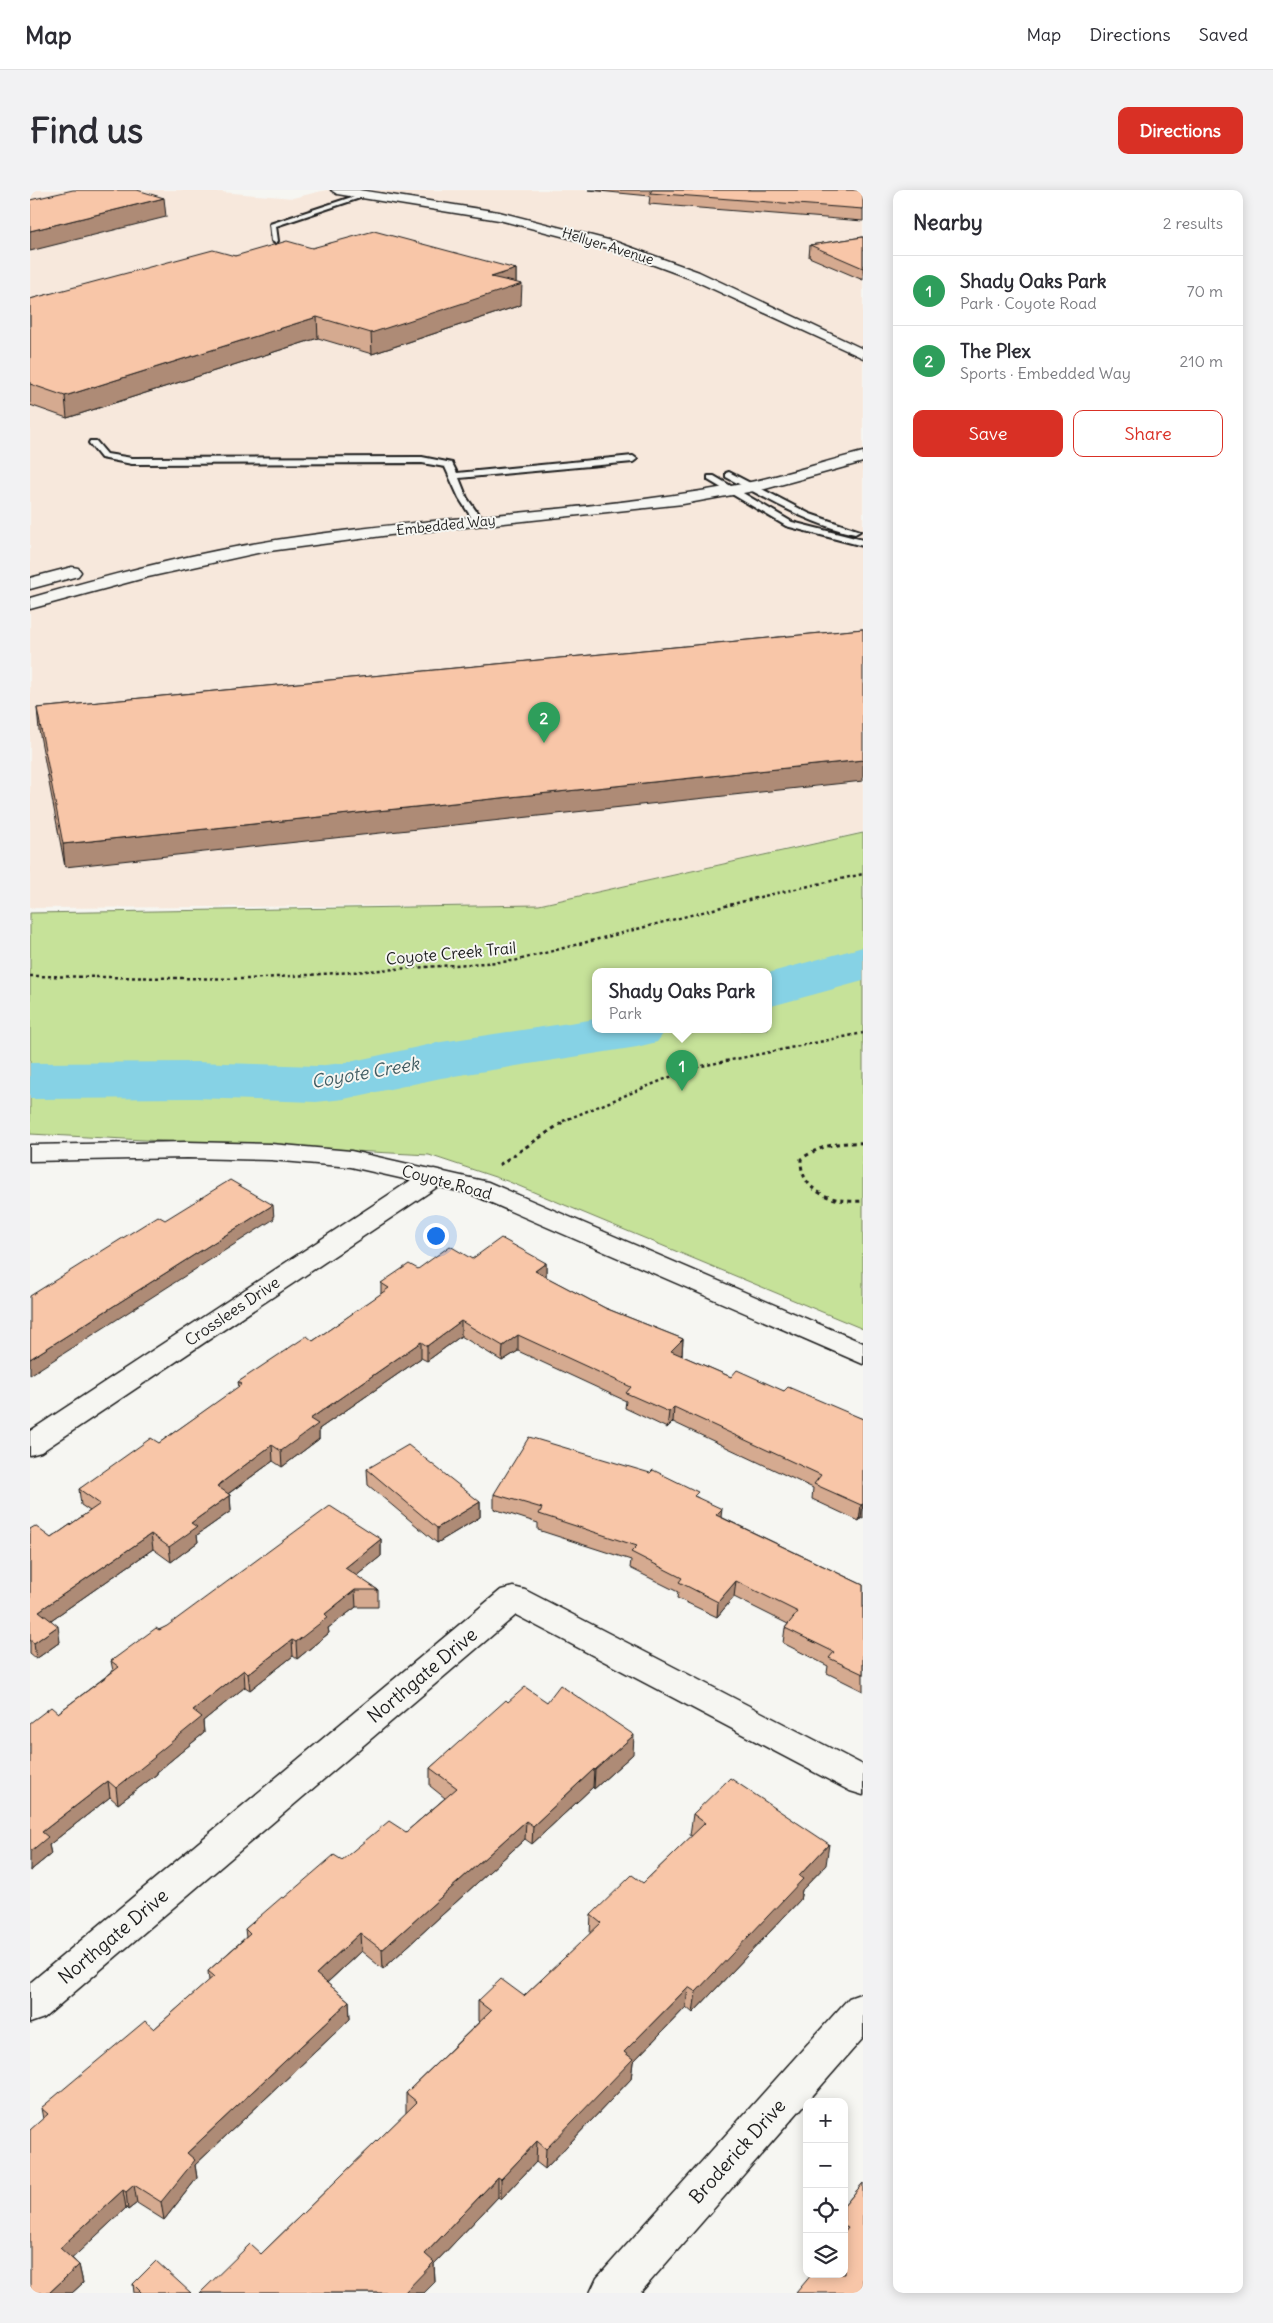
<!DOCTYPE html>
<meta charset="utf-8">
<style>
:root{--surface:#fff;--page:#f2f2f3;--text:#2b2b33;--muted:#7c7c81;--line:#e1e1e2;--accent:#d93025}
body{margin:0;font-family:Delius,sans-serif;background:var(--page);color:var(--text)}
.controls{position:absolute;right:15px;bottom:15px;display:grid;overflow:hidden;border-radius:10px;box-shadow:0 2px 12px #0003}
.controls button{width:45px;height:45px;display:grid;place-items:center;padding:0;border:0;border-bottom:1px solid var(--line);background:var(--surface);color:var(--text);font:25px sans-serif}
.you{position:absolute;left:405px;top:1045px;width:18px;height:18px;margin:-12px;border:4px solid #fff;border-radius:50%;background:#1a73e8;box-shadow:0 0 0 8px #1a73e833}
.badge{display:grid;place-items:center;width:32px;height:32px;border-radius:50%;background:var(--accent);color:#fff;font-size:16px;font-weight:700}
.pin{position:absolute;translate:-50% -41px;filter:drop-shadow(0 1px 2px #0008)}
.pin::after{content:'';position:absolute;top:26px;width:18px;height:15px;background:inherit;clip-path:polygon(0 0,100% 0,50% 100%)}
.popup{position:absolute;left:562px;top:778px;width:180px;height:65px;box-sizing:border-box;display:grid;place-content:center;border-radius:10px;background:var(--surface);filter:drop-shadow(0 1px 4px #0005);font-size:16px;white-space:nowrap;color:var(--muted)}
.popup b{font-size:19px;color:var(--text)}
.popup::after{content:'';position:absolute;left:50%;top:100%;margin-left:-10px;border:10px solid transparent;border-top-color:var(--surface)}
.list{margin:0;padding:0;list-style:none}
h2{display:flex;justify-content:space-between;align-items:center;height:65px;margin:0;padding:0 20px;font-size:21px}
h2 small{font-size:16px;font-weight:400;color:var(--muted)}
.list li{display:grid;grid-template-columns:32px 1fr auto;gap:15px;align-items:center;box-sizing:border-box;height:70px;padding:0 20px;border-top:1px solid var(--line)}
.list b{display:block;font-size:19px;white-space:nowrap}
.list p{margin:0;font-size:16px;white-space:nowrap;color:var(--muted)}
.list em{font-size:16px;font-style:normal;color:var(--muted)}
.actions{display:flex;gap:10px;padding:15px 20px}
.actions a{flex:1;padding:11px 0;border:1px solid var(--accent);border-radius:10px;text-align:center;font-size:18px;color:var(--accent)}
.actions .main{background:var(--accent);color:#fff}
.icon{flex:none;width:28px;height:28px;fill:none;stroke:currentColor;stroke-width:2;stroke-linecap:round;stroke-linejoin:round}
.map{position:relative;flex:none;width:833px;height:2103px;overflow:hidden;border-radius:10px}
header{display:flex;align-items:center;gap:30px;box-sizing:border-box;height:70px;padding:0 25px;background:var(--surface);border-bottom:1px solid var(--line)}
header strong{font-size:24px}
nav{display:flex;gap:28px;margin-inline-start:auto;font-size:18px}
.intro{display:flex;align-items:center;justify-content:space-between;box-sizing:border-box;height:120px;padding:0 30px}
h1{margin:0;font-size:35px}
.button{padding:12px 22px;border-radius:10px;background:var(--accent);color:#fff;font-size:18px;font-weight:700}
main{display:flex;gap:30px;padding:0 30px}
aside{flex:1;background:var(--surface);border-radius:10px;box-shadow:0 2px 12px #0003}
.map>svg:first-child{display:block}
</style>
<header>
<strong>Map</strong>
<nav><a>Map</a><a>Directions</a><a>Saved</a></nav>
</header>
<div class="intro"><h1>Find us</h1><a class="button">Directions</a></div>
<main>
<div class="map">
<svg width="833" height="2103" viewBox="0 0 833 2103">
<rect width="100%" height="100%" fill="#f6f6f2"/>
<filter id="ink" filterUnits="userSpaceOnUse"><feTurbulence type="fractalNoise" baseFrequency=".02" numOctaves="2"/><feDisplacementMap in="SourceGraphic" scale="10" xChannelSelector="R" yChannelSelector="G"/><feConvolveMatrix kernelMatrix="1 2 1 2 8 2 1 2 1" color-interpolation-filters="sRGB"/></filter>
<g filter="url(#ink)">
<path fill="#f7e8dc" d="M0,0H167L263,8L296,0H833V642L508,715L0,718Z"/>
<path fill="#c6e299" stroke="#717f5a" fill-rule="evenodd" d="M833,643V1139L477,991L399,965L0,944V723L509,715ZM566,782H738V840H566Z"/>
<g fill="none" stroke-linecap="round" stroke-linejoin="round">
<path fill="#86d2e5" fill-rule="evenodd" d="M833,757V791L738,817V783Z
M566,829V840H636L627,852L607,857L411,888L314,909L286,912L166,908L0,909V873L166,872L286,876L314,873L411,852Z"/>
<defs>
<path id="service" d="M337,2L339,5L246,36L248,51L245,53L242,51L240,34Z
M60,251H66L77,264L102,268L392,267L422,273L427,283L603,266L607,269L603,272L429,288L437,308L453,331L448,334L445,333L429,308L415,277L392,273L102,274L71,268L59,253Z
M699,282L780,324L830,341L825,344C778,334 738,309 696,287V283Z
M678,286H684L762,332L833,350V356L756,336L678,290Z"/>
<path id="minor" d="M833,262V272L735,299L653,314L360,345L232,362L118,387L0,419V408C90,382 181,358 274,346C416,326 560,321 701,296C746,288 789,273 833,262Z
M42,377L48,378L51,382L48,386L0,399V388Z
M404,979L413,981L417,987L413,993L11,1262L0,1265V1241L395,981Z
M483,1397L495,1400L833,1575V1605L820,1601L486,1425L14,1828L0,1833V1793L471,1400Z
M833,1803V1848L610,2103H560L567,2088L819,1808Z"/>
<path id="tertiary" d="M157,952L241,954L321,961L458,992L833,1153V1174L441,1004L321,977L241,970L157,968L0,971V955Z"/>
<path id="secondary" d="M301,0H329L469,22L586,52L669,82L833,159V168L659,88L578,58L469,30L307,4Z"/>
</defs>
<use href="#service" stroke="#1c1c1c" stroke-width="4"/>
<use href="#minor" stroke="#1c1c1c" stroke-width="3"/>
<use href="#tertiary" stroke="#1c1c1c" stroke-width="3"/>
<use href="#secondary" stroke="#1c1c1c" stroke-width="3"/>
<path stroke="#1c1c1c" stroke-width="2.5" stroke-dasharray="3 3" stroke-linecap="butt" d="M0,786L218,789L484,771L734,706L833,684
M533,931L662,878L833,843"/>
<path stroke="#1c1c1c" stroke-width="3" stroke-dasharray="4 4" stroke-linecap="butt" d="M833,953C809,952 791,955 771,969C770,1003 804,1013 833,1011
M469,975L536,930"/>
<use href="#service" fill="#f6f6f2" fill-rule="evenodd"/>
<use href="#minor" fill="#f6f6f2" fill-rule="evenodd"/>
<use href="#tertiary" fill="#f6f6f2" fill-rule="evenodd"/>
<use href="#secondary" fill="#f6f6f2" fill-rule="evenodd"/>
</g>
<path fill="#d5aa90" stroke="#1c1c1c" d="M558,0H833V31L619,14L620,6Z
M833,47V90L779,67L780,55Z
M282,58L486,79V93L491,115L342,164L288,148L37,228L0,215V109L205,66Z
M833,439L35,677L9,540L7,518Z
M442,1069L516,1073V1087L575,1118L653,1149L652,1164L650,1165L701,1187L754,1201L833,1229V1329L831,1328L829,1331L782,1309L783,1298L643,1232L637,1238L595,1218L596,1211L488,1161L472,1171L431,1146L397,1171L391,1168L289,1239V1249L252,1277L243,1271L198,1304L200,1305L201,1321L167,1345L168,1352L141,1372L123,1359L21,1430L30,1452L6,1469L0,1464V1339L21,1348L60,1321L51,1315L49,1299L129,1253L209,1197L208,1192L283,1151L351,1104V1093L388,1079Z
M337,1279L450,1312V1327L407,1353L338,1295Z
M464,1304L667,1307L691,1327L833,1395V1501L797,1483L798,1476L753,1453L755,1438L758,1434L704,1407L687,1427L647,1408L648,1402L600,1378L601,1370L508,1340V1333L464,1319Z
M351,1349V1366L326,1386L348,1400V1417H326L298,1438L299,1443L267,1469L263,1466L220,1500L215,1497L173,1531L174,1543L127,1582V1584L88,1614L80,1607L19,1655L21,1664L0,1681L28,1523L83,1481L81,1471L129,1440Z
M478,1512H517L603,1564L564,1599L563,1597L502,1654L495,1649L353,1779L331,1761L297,1793L319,1811L320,1829L165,1975L167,1988L134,2030L107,2013L98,2020L96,2018L42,2068L49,2075L53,2093L42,2103H0L13,1929L11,1918L124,1839L179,1791L178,1781L216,1747L215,1739L254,1708L312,1670L376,1642L415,1608L400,1596V1578Z
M663,1624L796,1675L772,1700L770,1710L663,1823L656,1817L603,1872L601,1889L515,1979L506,1972L471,2009L468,2007L404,2074L405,2092L394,2103H170L231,2064L376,1923V1903L449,1832L448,1831V1811L494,1806L560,1744L561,1725L613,1693L662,1646L660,1645Z
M833,1993L814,2084V2016Z
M103,2094L161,2103H104Z"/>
<path fill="#ae8b76" stroke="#1c1c1c" d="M134,8L136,27L0,61V41Z
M486,79V96L492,94L491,115L342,164L341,143L461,87Z
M287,127L288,148L37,228L35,206Z
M833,570V591L35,677L33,654Z
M243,1015L244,1029L0,1185V1169Z
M516,1073V1088L505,1081Z
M431,1131V1146L397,1171V1156Z
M488,1145V1161L472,1171L473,1156Z
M653,1149L652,1164L640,1177L641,1161Z
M391,1152V1168L289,1239V1249L252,1277L251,1261L280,1229Z
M644,1217L643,1232L637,1238L639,1222Z
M242,1255L243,1271L188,1311L187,1296Z
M200,1305L201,1321L167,1345L168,1352L141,1372L139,1357L161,1333Z
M450,1312V1327L407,1353V1338Z
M833,1314L831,1328L829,1331L831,1315Z
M692,1319L690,1335L686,1325Z
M121,1344L123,1359L11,1437L9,1421Z
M351,1349V1366L315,1395V1378Z
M706,1391L704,1407L687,1427L688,1412Z
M325,1400L326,1417L298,1438L299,1443L267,1469L266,1452L295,1424Z
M28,1436L30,1452L6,1469L4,1453Z
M262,1450L263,1466L220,1500L218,1484Z
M214,1480L215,1497L173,1531L174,1543L127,1582V1584L88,1614L86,1598L124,1566L163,1520Z
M604,1545L603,1564L564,1599L565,1580Z
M564,1579L563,1597L502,1654L503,1636Z
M78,1591L80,1607L19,1655L21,1664L0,1681V1662L12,1642Z
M496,1631L495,1649L353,1779L352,1760Z
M799,1654L796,1675L772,1700L770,1710L663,1823L666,1802L769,1686Z
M330,1743L331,1761L287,1802L286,1784Z
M658,1797L656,1817L603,1872L601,1889L515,1979L516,1959L594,1862Z
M319,1811L320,1829L165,1975L167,1988L134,2030L131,2012L157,1963Z
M507,1951L506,1972L471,2009V1989Z
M468,1987V2007L404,2074L405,2092L394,2103H374L395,2064Z
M104,1995L107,2013L98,2020L96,2002Z
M93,2000L96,2018L34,2076L30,2058Z
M49,2075L53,2093L42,2103H19Z"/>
<path fill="#f8c6a8" stroke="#1c1c1c" d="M43,0H107L134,8L0,41V10Z
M622,0H833V19L620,3Z
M344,41L486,79L461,87L492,94L341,143L287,127L35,206L0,194V109L183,60L205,66L257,51L282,58Z
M833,47V78L780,55Z
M833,439V570L33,654L7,518Z
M200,990L243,1015L0,1169V1106L128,1026L135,1030Z
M471,1048L516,1073L505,1081L575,1118L653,1149L641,1161L701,1187L707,1180L754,1201L758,1197L833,1229V1314L831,1315L784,1294L791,1285L644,1217L639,1222L596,1203L601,1197L488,1145L473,1156L431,1131L397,1156L391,1152L280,1229L288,1234L251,1261L242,1255L187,1296L200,1305L161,1333L167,1337L139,1357L121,1344L9,1421L28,1436L4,1453L0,1450V1339L5,1336L21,1348L70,1314L49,1299L121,1248L129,1253L212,1194L208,1192L277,1146L283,1151L359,1098L351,1093L379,1074L388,1079L420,1056L442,1069Z
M499,1247L620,1283L623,1280L668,1302L664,1306L692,1319L686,1325L833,1395V1484L799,1468L804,1462L755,1438L768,1422L706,1391L688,1412L649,1392L652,1388L601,1362L607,1356L509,1324L512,1318L464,1304Z
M378,1255L450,1312L407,1338L337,1279Z
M300,1316L351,1349L315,1378L348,1400H325L295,1424L298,1427L266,1452L262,1450L218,1484L214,1480L163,1520L172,1527L124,1566L125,1567L86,1598L78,1591L12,1642L18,1647L0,1662V1533L21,1517L28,1523L89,1477L81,1471L126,1438L129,1440L137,1436Z
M530,1495L604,1545L565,1580L564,1579L503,1636L496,1631L352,1760L330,1743L286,1784L319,1811L157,1963L165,1970L131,2012L104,1995L96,2002L93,2000L30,2058L49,2075L19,2103H0V1940L18,1924L11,1918L115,1831L124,1839L184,1786L178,1781L220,1744L215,1739L252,1707L254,1708L304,1665L312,1670L359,1631L376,1642L427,1598L400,1578L476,1510L478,1512L495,1497L517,1512Z
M700,1588L799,1654L769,1686L773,1689L666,1802L658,1797L594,1862L603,1869L516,1959L507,1951L471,1989L468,1987L395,2064L404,2072L374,2103H170L220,2054L231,2064L387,1912L376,1903L461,1821L448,1811L471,1789L494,1806L571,1733L561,1725L602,1685L613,1693L675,1633L663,1624Z
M833,1993V2103H766L782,2084H814V2042L818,2037L814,2035V2016Z
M126,2071L161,2103H112L103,2094Z"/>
</g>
<g text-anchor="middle" stroke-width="4" stroke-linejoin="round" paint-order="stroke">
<g font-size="14" fill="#1c1c1c" stroke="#f6f6f2">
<text transform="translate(578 56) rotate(17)" y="5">Hellyer Avenue</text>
<text transform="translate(416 335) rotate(-6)" y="5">Embedded Way</text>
</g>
<g font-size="16" fill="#1c1c1c" stroke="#f6f6f2">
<text transform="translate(421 763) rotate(-5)" y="6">Coyote Creek Trail</text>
<text transform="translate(417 992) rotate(15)" y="6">Coyote Road</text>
<text transform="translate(202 1121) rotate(-34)" y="6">Crosslees Drive</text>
</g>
<g font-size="18" font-style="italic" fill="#415c62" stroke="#f6f6f2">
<text transform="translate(335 883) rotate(-10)" y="6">Coyote Creek</text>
</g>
<g font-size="19" fill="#1c1c1c" stroke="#f6f6f2">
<text transform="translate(392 1485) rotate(-40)" y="7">Northgate Drive</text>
<text transform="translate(83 1746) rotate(-40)" y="7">Northgate Drive</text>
<text transform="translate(707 1961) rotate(-48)" y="7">Broderick Drive</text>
</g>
</g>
</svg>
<div class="controls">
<button>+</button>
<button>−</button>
<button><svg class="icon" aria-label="locate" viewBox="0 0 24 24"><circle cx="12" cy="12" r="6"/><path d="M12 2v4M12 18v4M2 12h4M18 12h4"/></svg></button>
<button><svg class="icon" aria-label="layers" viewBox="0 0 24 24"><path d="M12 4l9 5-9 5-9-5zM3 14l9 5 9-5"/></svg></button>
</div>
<div class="you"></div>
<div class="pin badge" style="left:652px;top:901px;background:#2e9e5b">1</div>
<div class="popup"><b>Shady Oaks Park</b>Park</div>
<div class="pin badge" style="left:514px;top:553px;background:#2e9e5b">2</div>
</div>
<aside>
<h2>Nearby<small>2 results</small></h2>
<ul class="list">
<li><span class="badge" style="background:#2e9e5b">1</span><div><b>Shady Oaks Park</b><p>Park · Coyote Road</p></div><em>70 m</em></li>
<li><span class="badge" style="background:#2e9e5b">2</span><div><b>The Plex</b><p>Sports · Embedded Way</p></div><em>210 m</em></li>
</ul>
<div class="actions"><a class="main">Save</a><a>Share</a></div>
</aside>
</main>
